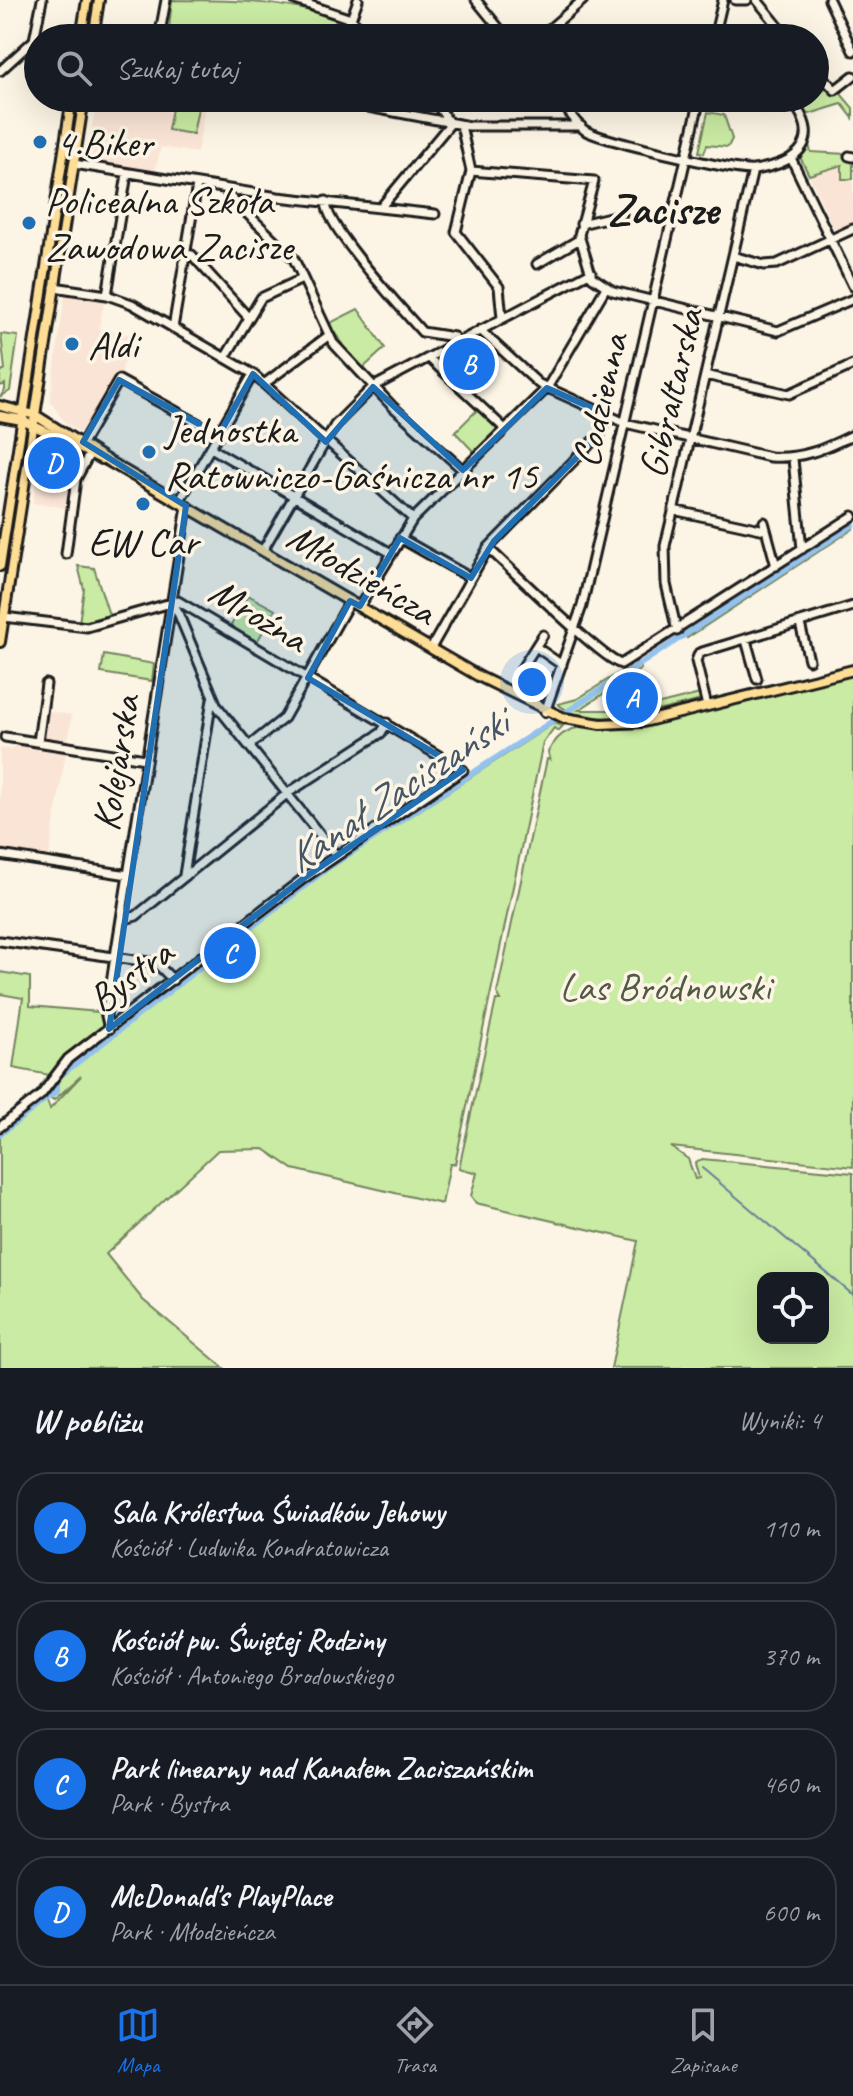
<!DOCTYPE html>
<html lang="pl">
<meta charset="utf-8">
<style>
:root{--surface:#171b24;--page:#242831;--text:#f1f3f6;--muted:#9ea1a6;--line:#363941;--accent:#1a73e8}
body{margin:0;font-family:Caveat,sans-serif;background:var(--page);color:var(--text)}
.controls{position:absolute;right:24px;bottom:24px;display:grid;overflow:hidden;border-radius:16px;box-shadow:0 8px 32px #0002}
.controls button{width:72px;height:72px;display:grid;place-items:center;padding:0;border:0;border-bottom:2px solid var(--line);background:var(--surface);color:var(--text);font:40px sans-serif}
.you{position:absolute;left:532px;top:682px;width:28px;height:28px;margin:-20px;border:6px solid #fff;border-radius:50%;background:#1a73e8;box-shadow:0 0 0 12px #1a73e833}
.badge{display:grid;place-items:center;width:52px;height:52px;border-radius:50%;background:var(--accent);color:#fff;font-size:26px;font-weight:700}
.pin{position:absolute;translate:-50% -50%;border:4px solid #fff;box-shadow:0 2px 8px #0006}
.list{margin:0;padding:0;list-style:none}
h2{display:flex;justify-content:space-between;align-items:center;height:104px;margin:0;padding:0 32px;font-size:34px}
h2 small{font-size:26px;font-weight:400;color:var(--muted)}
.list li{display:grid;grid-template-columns:52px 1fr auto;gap:24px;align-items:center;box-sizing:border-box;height:112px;margin:0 16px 16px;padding:0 16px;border:2px solid var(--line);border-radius:32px}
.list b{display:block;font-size:30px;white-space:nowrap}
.list p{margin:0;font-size:26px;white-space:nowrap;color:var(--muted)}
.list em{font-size:26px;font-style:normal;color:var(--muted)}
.icon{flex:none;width:44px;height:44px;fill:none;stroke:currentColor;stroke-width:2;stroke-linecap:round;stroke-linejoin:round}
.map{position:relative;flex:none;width:853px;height:1368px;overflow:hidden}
.search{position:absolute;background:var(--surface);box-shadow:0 8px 32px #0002;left:24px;right:24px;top:24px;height:88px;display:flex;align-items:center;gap:20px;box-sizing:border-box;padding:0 28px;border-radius:44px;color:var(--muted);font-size:30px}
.sheet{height:616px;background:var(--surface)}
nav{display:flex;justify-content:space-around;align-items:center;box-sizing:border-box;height:112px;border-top:2px solid var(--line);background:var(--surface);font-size:22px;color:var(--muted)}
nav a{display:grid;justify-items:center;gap:4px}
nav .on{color:var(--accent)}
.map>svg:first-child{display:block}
</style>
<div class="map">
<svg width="853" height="1368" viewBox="0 0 853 1368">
<rect width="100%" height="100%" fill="#fcf5e5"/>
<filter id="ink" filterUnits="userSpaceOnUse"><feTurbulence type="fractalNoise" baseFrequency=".0125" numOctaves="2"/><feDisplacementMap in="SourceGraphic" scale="16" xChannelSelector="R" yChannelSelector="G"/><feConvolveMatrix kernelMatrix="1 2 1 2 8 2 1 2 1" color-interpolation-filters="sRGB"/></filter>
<g filter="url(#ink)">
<path fill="#fae4d5" d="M103,98H207L197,153L161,147L155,171L86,160L95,111L100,112Z
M837,165H842L845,180L853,179V226L836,233L809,175Z
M65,294L104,301L99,329L130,335L121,375L115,376L83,434L66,424L50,401Z
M48,447L81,458L74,478L69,480L67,508L33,503L40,452Z
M47,711L72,715L68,741L44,738Z
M18,744L66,751L49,856L0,849V748L10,749Z"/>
<path fill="#caeba3" stroke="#738460" stroke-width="2" fill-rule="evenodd" d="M172,0C231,0 302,0 353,27L349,38H168Z
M828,87L844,89L841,94L853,108V118L842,104L806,115L803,108Z
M174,98H200L193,134L168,130Z
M708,112L724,115L732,139L728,147L707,145L704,153L699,152Z
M809,145L811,152L847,154L853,158V179H842V165L809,175L800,157Z
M358,309L385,348L362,369L328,324Z
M1,334L18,336L10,391L0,397L5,390V384L0,386V372L5,370Z
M478,409L500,428L474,452L455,432Z
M853,519V529L687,638L683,632L690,625Z
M78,566L94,568L109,615L79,623L84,589Z
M248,595L275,610L257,642L230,627Z
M104,655L154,664L152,681L101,673Z
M636,662L641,669L579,710H636L700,694L701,700C666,709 588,732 558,704L577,699Z
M853,674V1167L671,1147L688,1159L695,1179L699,1178L695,1164L702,1159L853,1173V1368H611L638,1241L476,1203L471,1196L477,1173L459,1168L496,1000H501L497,993L547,759L550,760L548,752C560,729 575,726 599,727ZM763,1278H823V1338H763Z
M554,723L563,726L558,731L554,728L543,743L455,1164H450L442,1204L293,1169L264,1149L218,1150L106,1254L143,1300L224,1368H0V1130L37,1101H47L50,1109L81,1076L54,1100L50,1098L58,1090L56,1079L326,871Z
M320,870L321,872L114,1032L112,1029Z
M0,972L30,977V1006L99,1012L105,1029L65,1056L49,1075L13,1068L23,998L0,994Z"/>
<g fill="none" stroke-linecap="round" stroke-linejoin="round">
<path stroke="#647f9a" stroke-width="2" d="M702,1168L853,1295"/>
<path stroke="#94c1ee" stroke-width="6" d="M0,1134L56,1091V1079L329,867L853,525"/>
<defs>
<path id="minor" d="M295,0L351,19L372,38
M476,0L507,38
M735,0H747
M757,0L788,38
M829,0L853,51
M351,19L358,0
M159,38L166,0
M539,38L583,0
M714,38L723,0
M815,69L835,90L853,76
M0,71L34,40L42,0
M320,98L469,126H581
M558,98C566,107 576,125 586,131C602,140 737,172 754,170C800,163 825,139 789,98
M565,106L575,98
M461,125L471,171L456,232L499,287L502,318
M849,156L853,157
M791,158L853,286
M74,164L278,197L435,214
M471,171L594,181L579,235L592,277L613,291L778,331L853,299
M227,190L228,195L294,259L333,343L392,406L463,470
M326,201C323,224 403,310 422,332L454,337L457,342
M381,207L450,124L433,98
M581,224L622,214
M185,254L192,255L248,317
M733,256L764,265L777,264L853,229
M537,264L580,239
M54,287L107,295L132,304L253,374L413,519
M107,295L127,174
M173,328L197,185
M480,330L539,384L625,423L770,457C803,459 824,449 853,435
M225,358L261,298L302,279
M429,358L505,429
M705,375L789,394L853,365
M264,384L328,336
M83,442L119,380L219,435
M211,448L391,553
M793,459L802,549
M179,502L253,374
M673,510L765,530
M764,522L776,566
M400,538L471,578
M488,548C509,567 603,660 621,664L853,516
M263,550L335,425L373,387L591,272
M66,554L76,479L89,455
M360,606L413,519L547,388L605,289
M176,608L217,706L336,855
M800,624L809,660
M677,631L666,584L665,546L753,170
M746,640L757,679
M536,647L562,665
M431,648L488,548L601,433L608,415
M522,668L543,635
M707,706L696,661L699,653L853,606
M545,712L582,606L700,98
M5,737L145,759
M38,742L46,684
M250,745L284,718L350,601
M0,855L128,875
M184,875L212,699
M121,920L136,916L288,793L381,733L387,723
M0,941L156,963L173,980
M109,1029L106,1016L116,950L187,506
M0,1127L41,1095L68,1059L304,878L463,770L178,601L87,627L4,617"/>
<path id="major" d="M81,38L87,0
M93,38L99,0
M0,406L35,415L108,461L480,677L564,718L601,724L643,722L853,670
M0,416L22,420L101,459
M0,566L72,98
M0,642L84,98"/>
</defs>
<use href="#minor" stroke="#1c1c1c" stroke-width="13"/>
<use href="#major" stroke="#1c1c1c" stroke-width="14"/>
<use href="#minor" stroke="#fcf5e5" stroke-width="7"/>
<use href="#major" stroke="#fedd96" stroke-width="8"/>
</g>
</g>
<path fill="#1f6fb2" fill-opacity="0.2" stroke="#1f6fb2" stroke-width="6" stroke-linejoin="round" d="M253,374L326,442L373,387L463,470L547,388L608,415L601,433L494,541L471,578L400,538L360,606L350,601L308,678L463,770L304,878L109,1029L186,506L83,442L119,380L219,435Z"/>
<g fill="#1f6fb2" stroke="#fcf5e5" stroke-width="3">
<circle cx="40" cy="142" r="8"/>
<circle cx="29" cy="223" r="8"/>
<circle cx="72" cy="344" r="8"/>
<circle cx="149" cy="452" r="8"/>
<circle cx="143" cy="504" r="8"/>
</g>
<g text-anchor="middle" stroke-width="7" stroke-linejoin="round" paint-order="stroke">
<g font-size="40" fill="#1c1c1c" stroke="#fcf5e5" text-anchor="start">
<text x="56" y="156">4.Biker</text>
<text x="45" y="214">Policealna Szkoła<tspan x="45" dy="46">Zawodowa Zacisze</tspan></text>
<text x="88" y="358">Aldi</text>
<text x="165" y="443">Jednostka<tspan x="165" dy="46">Ratowniczo-Gaśnicza nr 15</tspan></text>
<text x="143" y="555" text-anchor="middle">EW Car</text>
</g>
<g font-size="40" fill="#1c1c1c" stroke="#fcf5e5">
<text transform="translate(670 393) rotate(-77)" y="14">Gibraltarska</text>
<text transform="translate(599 400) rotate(-77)" y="14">Codzienna</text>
<text transform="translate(362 573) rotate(30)" y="14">Młodzieńcza</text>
<text transform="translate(259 614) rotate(31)" y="14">Mroźna</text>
<text transform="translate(115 763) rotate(-81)" y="14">Kolejarska</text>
<text transform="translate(130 975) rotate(-37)" y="14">Bystra</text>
</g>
<g font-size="40" fill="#505a44" stroke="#fcf5e5">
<text x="665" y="1000">Las Bródnowski</text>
</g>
<g font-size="42" font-style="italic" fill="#465666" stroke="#fcf5e5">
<text transform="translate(396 790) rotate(-34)" y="15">Kanał Zaciszański</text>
</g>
<g font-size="44" font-weight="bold" fill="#1c1c1c" stroke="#fcf5e5">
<text x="663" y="224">Zacisze</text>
</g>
</g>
</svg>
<div class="controls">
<button><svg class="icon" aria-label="locate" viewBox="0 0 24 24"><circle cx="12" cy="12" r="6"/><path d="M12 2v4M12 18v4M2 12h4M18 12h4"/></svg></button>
</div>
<div class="you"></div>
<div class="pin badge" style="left:632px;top:698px">A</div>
<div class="pin badge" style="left:469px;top:364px">B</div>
<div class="pin badge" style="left:230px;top:953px">C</div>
<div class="pin badge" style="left:54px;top:463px">D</div>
<div class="search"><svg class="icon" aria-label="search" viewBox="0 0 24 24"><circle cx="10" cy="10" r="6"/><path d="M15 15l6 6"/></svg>Szukaj tutaj</div>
</div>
<section class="sheet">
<h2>W pobliżu<small>Wyniki: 4</small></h2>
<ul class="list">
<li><span class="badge">A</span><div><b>Sala Królestwa Świadków Jehowy</b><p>Kościół · Ludwika Kondratowicza</p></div><em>110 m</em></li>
<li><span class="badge">B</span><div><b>Kościół pw. Świętej Rodziny</b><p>Kościół · Antoniego Brodowskiego</p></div><em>370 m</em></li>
<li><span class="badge">C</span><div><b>Park linearny nad Kanałem Zaciszańskim</b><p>Park · Bystra</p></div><em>460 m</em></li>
<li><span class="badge">D</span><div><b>McDonald's PlayPlace</b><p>Park · Młodzieńcza</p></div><em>600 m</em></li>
</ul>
</section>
<nav>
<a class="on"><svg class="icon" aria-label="map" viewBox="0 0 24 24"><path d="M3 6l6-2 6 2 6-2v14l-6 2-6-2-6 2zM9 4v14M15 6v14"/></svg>Mapa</a>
<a><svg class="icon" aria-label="directions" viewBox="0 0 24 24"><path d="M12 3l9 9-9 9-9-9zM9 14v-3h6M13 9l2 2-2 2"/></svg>Trasa</a>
<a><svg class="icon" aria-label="saved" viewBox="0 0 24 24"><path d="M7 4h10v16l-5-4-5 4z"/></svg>Zapisane</a>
</nav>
